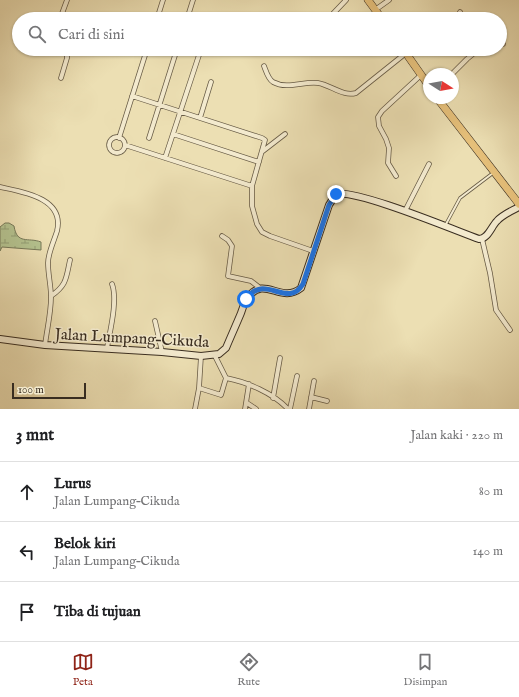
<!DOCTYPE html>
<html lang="id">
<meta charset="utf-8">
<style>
:root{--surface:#fff;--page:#f2f2f2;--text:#202124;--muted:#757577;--line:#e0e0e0;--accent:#8f2418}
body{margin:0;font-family:"IM FELL English",serif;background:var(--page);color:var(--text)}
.compass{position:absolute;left:423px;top:68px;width:36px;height:36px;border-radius:50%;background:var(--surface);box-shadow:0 1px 3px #0004;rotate:101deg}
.scale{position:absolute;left:12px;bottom:10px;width:74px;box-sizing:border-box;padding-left:4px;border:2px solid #392d20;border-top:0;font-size:11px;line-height:14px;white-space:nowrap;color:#392d20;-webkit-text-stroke:3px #f3eace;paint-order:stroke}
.stop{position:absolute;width:12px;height:12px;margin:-9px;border:3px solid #1a73e8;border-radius:50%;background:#fff}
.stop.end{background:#1a73e8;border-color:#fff;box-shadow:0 1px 4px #0008}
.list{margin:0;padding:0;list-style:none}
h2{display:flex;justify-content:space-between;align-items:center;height:52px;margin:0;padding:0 16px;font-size:17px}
h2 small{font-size:13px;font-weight:400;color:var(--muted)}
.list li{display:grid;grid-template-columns:26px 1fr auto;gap:12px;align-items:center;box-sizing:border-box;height:60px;padding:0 16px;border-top:1px solid var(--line)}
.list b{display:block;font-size:15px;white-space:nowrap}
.list p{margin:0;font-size:13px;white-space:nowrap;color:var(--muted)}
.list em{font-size:13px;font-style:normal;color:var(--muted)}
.icon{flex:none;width:22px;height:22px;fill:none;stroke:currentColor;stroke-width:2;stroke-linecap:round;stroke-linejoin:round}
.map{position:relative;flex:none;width:519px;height:409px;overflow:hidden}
.search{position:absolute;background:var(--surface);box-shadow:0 1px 3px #0004;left:12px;right:12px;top:12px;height:44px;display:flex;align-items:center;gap:10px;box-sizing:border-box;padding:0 14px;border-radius:22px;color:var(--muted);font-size:15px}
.sheet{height:232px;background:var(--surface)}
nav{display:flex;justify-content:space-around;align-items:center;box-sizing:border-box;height:56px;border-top:1px solid var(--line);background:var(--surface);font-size:11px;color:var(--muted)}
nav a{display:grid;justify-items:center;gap:2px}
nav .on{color:var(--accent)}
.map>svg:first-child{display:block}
</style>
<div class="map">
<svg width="519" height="409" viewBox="0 0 519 409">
<defs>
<pattern id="wetland-marsh" width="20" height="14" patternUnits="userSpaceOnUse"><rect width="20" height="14" fill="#b4c28f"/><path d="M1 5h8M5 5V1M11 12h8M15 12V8" fill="none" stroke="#939e74"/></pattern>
</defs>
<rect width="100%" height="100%" fill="#ecdfb3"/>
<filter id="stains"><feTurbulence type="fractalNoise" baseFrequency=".005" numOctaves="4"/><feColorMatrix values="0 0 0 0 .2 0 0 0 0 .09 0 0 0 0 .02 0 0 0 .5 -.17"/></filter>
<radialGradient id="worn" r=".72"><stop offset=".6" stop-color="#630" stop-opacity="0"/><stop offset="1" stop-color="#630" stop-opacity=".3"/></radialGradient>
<path fill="url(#wetland-marsh)" stroke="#767858" d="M5,223H9L14,226C17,245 28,237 41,242V250L2,247L0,251V227Z"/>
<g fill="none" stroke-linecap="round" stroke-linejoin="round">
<defs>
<path id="lane" d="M446,224L460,198L493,173"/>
<path id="street" d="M375,10L389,0
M60,19L67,0
M157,19L163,0
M187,19L193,0
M328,19L346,0
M456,19L460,12
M500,44H503
M408,57L415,49
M264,66C266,71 268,79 273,82C288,90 303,81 318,83C331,85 343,97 356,93L406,53
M452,74L467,59L479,49
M61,78L67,58V49
M132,96L262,138L265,140L252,186V206L257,224L262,232L270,236L313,251
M200,118L211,82
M173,134L259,162
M109 145a8 8 0 1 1 16 0a8 8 0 1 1-16 0Z
M119,138L147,49
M149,138L177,49
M125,145L252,186
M263,151L285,134
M165,158L201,49
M396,176L388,163L389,148L386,139L379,126L378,117L382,111L421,75
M0,187C23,192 65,198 57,231C54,241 48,253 48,263C48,274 51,286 51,297C51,313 47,329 45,345
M405,211L429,164
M222,236L228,240L232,246L228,276L251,281L260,288
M482,239L490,273L496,310L510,330
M51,296C67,285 66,278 70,260
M155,321L162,352
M107,348C110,331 118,300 112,284
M215,356L226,378C247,382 273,393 288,409
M199,388L221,395L226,378
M311,397L327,401
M273,398L280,358
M247,403L256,409
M195,409L199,388L201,356
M245,409L249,384
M290,409L297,376
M309,409L314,381"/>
<path id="secondary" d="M0,339L45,345L162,352L201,356L219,354L226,348C231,336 236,325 241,313C243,307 245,300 249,296C265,276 281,304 301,288L329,205L336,194C356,189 454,230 479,239C488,239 491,227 497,221C502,215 511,211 519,207"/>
<path id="primary" d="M368,0L382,19
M403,49L429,86
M437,98L519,204"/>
</defs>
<use href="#lane" stroke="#665a45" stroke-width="3.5"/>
<use href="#street" stroke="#665a45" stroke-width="5.5"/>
<use href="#secondary" stroke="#392d20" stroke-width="8"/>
<use href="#primary" stroke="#392d20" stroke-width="8"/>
<use href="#lane" stroke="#f3eace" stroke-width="2"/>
<use href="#street" stroke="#f3eace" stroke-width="4"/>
<use href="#secondary" stroke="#f3eace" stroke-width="6"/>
<use href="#primary" stroke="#e6c07a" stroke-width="7"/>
</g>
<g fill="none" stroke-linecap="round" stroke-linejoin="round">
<path stroke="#1a73e8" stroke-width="5" d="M246,299C265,272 287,310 303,284L329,205L336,194"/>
</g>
<g text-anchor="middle" stroke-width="3" stroke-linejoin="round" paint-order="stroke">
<g font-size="16" fill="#392d20" stroke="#f3eace">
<text transform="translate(132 337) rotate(3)" y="6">Jalan Lumpang–Cikuda</text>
</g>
</g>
<rect width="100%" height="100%" filter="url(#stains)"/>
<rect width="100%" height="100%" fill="url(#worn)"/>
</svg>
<svg class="compass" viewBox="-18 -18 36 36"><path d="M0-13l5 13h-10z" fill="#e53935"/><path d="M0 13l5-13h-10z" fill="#757577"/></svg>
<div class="scale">100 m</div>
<div class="stop" style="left:246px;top:299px"></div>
<div class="stop end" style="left:336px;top:194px"></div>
<div class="search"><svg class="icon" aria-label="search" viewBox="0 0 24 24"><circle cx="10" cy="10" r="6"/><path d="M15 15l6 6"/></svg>Cari di sini</div>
</div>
<section class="sheet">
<h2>3 mnt<small>Jalan kaki · 220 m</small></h2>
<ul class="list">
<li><svg class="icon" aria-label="ahead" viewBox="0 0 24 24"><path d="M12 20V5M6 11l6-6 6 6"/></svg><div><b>Lurus</b><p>Jalan Lumpang–Cikuda</p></div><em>80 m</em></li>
<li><svg class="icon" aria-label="left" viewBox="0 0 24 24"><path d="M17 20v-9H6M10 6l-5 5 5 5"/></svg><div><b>Belok kiri</b><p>Jalan Lumpang–Cikuda</p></div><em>140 m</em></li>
<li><svg class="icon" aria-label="arrive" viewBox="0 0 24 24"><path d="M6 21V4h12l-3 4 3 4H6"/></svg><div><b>Tiba di tujuan</b></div></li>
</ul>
</section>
<nav>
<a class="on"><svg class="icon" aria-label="map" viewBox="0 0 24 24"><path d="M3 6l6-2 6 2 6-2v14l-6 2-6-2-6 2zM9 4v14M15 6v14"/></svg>Peta</a>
<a><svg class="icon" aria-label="directions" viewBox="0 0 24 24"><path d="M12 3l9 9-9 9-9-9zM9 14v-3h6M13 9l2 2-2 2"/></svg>Rute</a>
<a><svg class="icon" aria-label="saved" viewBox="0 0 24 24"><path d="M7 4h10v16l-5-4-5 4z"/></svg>Disimpan</a>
</nav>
